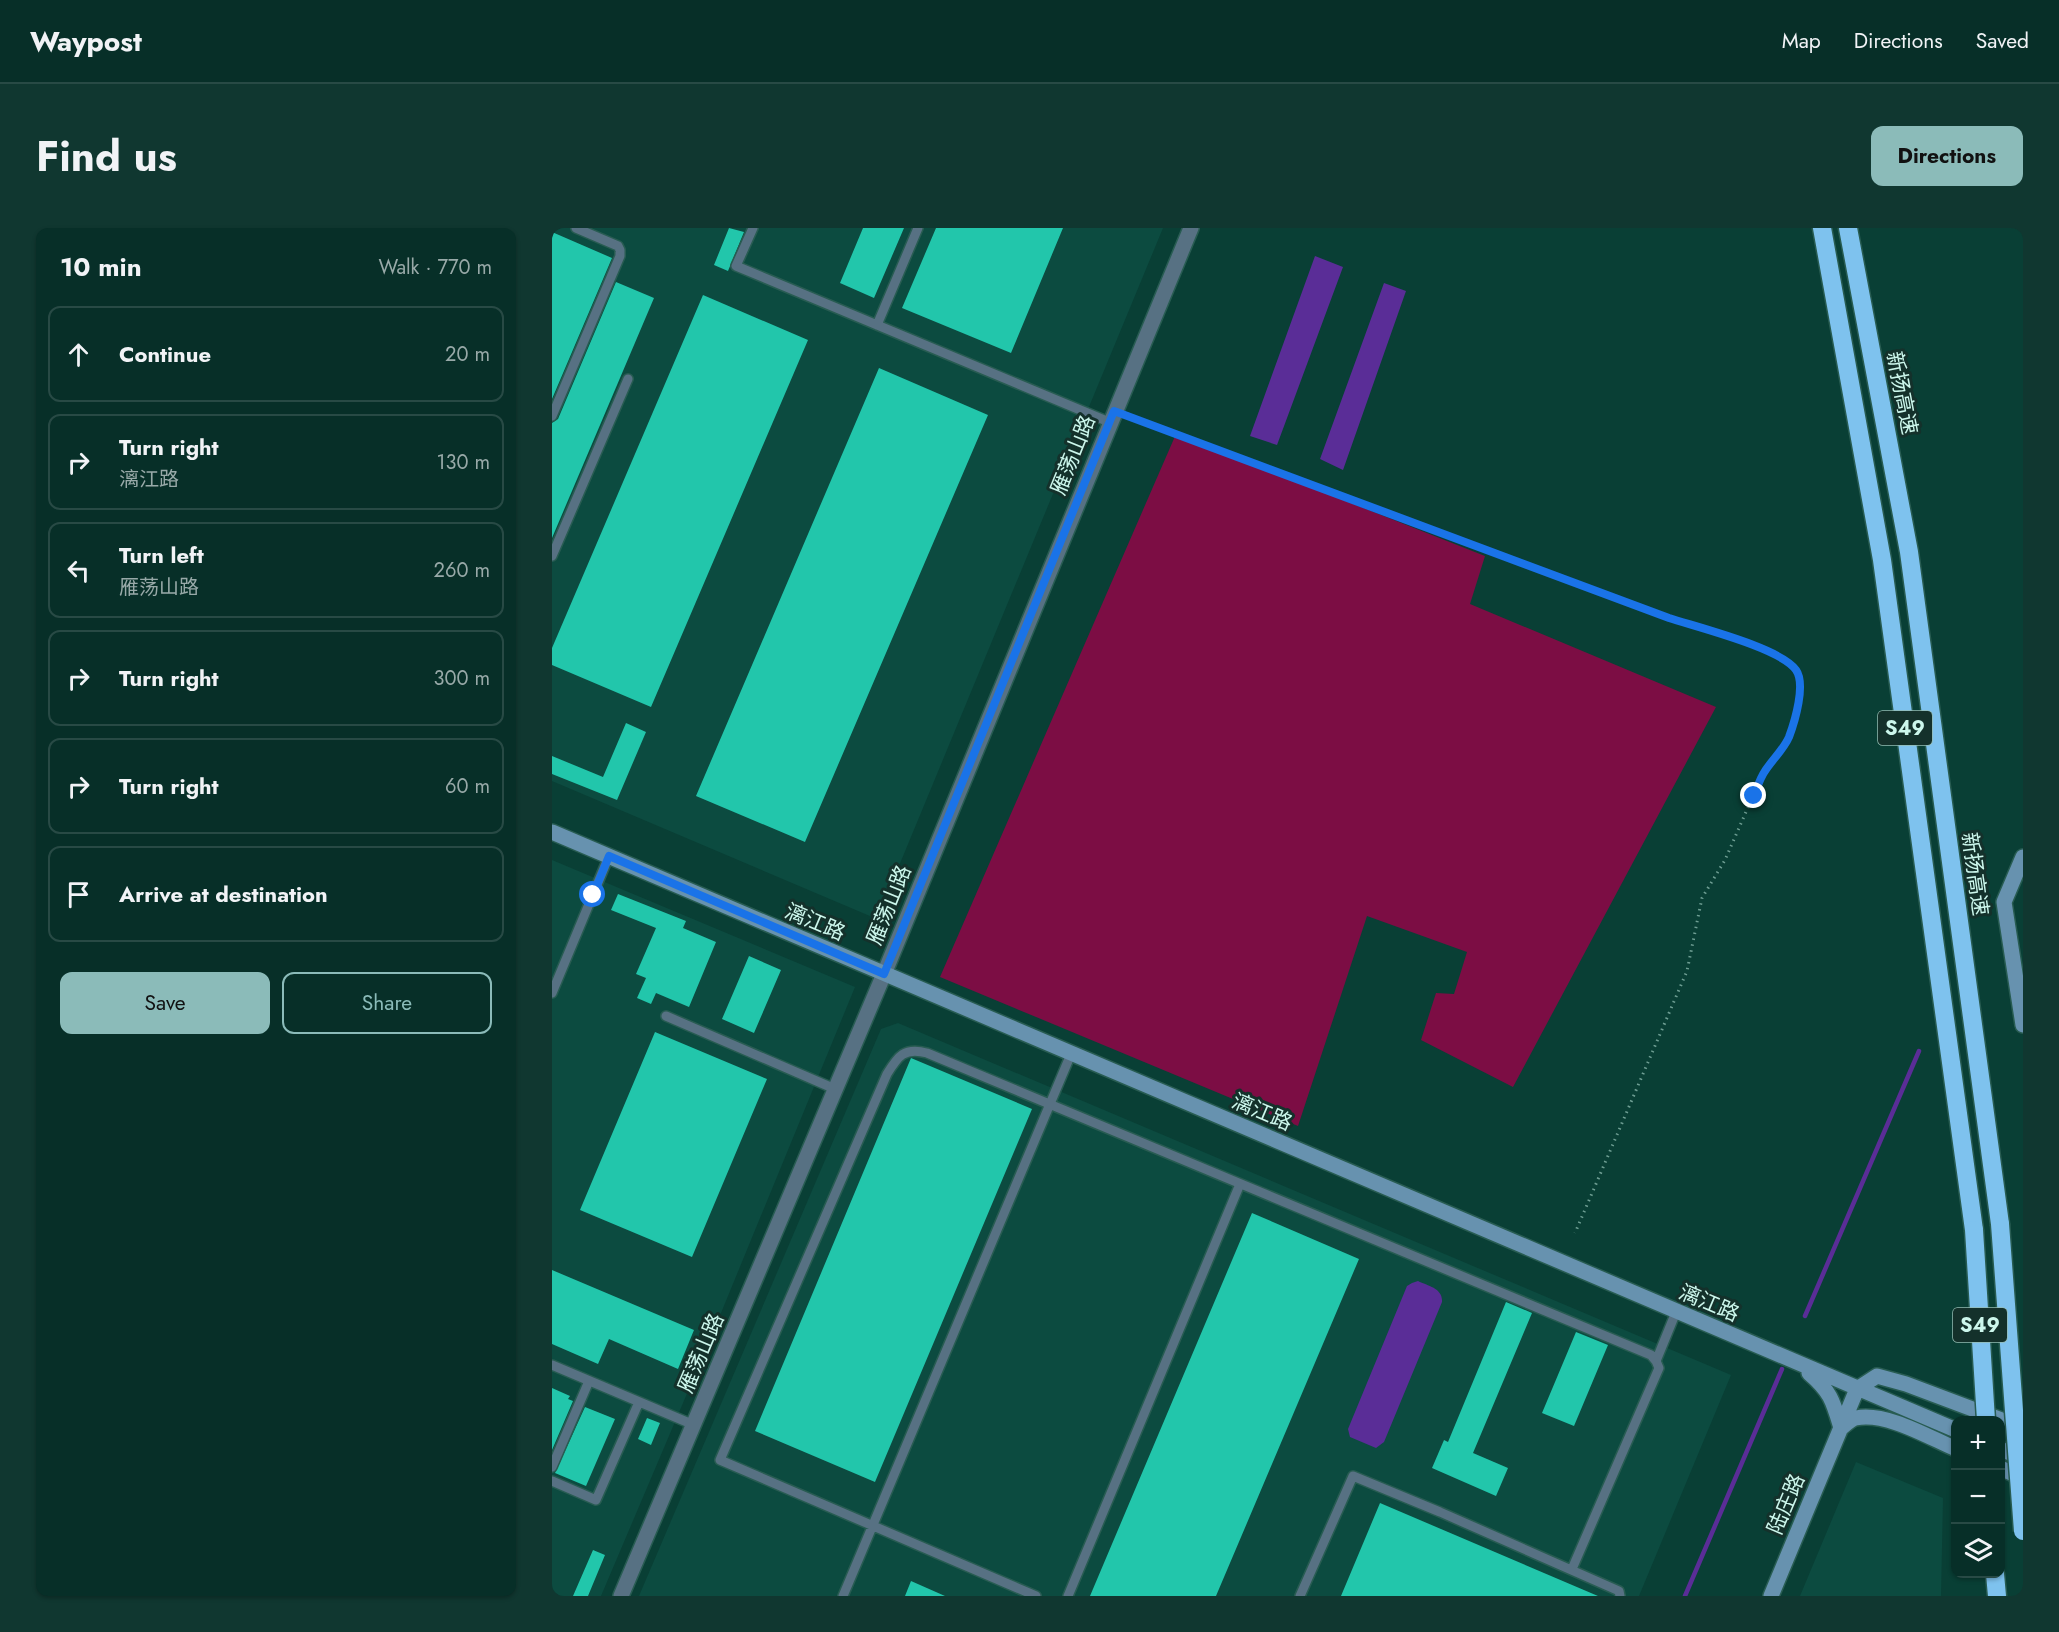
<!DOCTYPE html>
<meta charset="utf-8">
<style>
:root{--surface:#072f28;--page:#103730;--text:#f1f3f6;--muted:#98a9a8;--line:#284a45;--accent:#8bbbb9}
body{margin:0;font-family:Jost,"Noto Sans SC",sans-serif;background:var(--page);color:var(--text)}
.controls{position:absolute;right:18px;bottom:18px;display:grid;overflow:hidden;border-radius:12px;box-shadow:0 2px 4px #0004}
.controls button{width:54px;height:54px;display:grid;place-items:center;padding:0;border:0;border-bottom:2px solid var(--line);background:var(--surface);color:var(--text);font:30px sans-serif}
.stop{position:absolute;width:18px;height:18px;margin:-14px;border:4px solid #1a73e8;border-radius:50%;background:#fff}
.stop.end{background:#1a73e8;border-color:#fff;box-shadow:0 2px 6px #0008}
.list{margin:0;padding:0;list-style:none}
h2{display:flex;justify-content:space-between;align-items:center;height:78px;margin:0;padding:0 24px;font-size:26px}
h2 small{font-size:20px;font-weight:400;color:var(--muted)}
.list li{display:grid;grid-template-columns:39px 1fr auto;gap:18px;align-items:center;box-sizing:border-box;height:96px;margin:0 12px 12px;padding:0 12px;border:2px solid var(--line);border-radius:12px}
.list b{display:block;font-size:22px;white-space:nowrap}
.list p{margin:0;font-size:20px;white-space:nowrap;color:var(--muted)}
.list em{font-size:20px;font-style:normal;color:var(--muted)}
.actions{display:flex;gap:12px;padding:18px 24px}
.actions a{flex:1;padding:14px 0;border:2px solid var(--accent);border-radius:12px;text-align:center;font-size:21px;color:var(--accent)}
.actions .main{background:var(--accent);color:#111}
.icon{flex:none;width:33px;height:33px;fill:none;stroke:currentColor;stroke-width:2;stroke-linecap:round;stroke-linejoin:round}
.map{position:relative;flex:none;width:1471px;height:1368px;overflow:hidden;border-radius:12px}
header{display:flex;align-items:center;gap:36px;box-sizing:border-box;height:84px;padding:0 30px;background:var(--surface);border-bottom:2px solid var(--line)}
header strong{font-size:28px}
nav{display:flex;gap:33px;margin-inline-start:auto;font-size:21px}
.intro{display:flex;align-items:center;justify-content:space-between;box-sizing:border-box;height:144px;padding:0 36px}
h1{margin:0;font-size:42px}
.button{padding:15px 27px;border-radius:12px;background:var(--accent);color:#111;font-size:21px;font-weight:700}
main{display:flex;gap:36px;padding:0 36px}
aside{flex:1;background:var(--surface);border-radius:12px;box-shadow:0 2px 4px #0004}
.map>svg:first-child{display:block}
</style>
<header>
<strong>Waypost</strong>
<nav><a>Map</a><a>Directions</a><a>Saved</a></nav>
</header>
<div class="intro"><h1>Find us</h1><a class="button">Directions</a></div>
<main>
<aside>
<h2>10 min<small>Walk · 770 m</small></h2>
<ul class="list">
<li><svg class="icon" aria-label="ahead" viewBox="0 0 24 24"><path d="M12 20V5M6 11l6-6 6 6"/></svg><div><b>Continue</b></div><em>20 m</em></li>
<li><svg class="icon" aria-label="right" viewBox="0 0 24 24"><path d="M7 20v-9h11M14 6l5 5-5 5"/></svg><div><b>Turn right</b><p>漓江路</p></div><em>130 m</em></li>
<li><svg class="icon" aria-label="left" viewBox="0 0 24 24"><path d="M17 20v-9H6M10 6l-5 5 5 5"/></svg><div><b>Turn left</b><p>雁荡山路</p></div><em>260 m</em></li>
<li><svg class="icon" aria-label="right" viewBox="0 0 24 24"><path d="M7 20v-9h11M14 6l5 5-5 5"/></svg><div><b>Turn right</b></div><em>300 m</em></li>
<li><svg class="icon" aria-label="right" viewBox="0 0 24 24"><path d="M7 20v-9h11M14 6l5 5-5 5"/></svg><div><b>Turn right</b></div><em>60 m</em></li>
<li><svg class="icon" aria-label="arrive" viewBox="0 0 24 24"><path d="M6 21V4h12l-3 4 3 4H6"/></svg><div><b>Arrive at destination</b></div></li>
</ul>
<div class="actions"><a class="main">Save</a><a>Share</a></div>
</aside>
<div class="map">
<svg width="1471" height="1368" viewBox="0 0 1471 1368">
<rect width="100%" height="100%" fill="#093f35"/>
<path fill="#0c4b40" d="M0,0H611L325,691L0,553Z
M0,632L303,759L162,1102L49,1368H0Z
M346,795L1179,1147L1087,1368H87L329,801Z
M1304,1234L1391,1270L1389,1368H1248Z"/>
<path fill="#7c0d44" d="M624,206L933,328L918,376L1164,479L961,859L869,812L884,765L902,766L915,724L815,688L746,898L388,749Z"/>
<path fill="#5a2d97" d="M763,28L791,39L725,217L698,208Z
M832,55L854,63L791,242L768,231Z
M866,1053C876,1058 891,1060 890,1074L832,1214L824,1220L798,1209L796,1201L855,1058L860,1055Z"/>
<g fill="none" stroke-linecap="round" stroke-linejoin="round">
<path stroke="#5a2d97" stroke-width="4.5" d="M1253,1088L1367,823
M1133,1368L1230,1141"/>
</g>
<path fill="#22c6ab" d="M177,0L192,4L176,43L162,37Z
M311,0H352L322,70L288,55Z
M384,0H511L459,125L350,80Z
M0,4L60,30L0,171Z
M64,54L102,70L0,310V195L6,191Z
M151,67L256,112L99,479L0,437V420Z
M327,140L436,187L253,614L144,568Z
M74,495L94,504L65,572L0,546V528L51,549Z
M66,666L134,693L131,700L164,714L137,779L104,765L99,776L85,770L94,750L84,746L104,700L59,682Z
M197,728L229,742L202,805L170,791Z
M103,804L215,851L140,1029L28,982Z
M359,830L480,881L323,1254L203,1203Z
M700,985L807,1031L664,1368H538Z
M0,1042L142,1102L126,1141L57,1111L46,1136L0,1116Z
M954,1074L980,1085L921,1225L956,1240L944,1268L880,1240L892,1212L896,1214Z
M1024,1104L1056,1117L1022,1198L990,1185Z
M0,1160L18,1168L16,1171L21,1173L0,1222Z
M33,1179L63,1191L34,1258L3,1245Z
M95,1190L108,1195L99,1217L86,1211Z
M828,1275L1046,1368H789Z
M41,1322L53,1327L36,1368H21Z
M359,1353L393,1368H353Z"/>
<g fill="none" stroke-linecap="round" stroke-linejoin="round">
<defs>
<path id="lane" d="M201,0L184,38L557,194
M325,97L366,0
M0,188L68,28V22L66,18L24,0
M0,328L76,151
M0,765L57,628
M114,788L283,861
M1104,1133L1124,1084
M0,1137L142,1197
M0,1239L37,1153
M0,1253L44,1272L87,1174
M291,1368L519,826
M484,1368L168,1232L335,846C346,828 352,819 375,825L1099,1127L1104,1133L1107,1140L1020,1341
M516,1368L688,956
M748,1368L801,1248L888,1284L1067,1363L1068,1368"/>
<path id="street" d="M69,1368L332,746L639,0"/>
<path id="secondary" d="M0,604L1404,1202
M1471,629L1452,674L1471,797
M1257,1145C1279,1164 1281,1173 1289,1200
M1289,1200C1293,1197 1299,1191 1304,1190C1335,1184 1376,1209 1404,1221
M1448,1221L1471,1230
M1448,1240L1471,1250
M1219,1368L1305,1161L1325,1148L1354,1156L1471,1200"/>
<path id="highway" d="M1270,0L1330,332L1422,1002
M1296,0L1357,324L1448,996
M1443,1346L1445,1368"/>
</defs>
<use href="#lane" stroke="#285c52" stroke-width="12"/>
<use href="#street" stroke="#285c52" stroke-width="18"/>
<use href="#secondary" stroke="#285c52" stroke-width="18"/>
<use href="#highway" stroke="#285c52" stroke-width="21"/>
<path stroke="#6e9e93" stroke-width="3" stroke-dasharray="1.5 4.5" stroke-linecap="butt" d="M578,189L1117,389L1208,420L1233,431L1245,443L1248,461L1246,477L1236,511L1211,545L1173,632L1150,670L1135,743L1023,1005"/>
<use href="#lane" stroke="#577183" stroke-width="9"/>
<use href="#street" stroke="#577183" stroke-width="15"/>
<use href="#secondary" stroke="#6792af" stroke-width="15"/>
<use href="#highway" stroke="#7ec2ee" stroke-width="18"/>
<defs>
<path id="highway-bridge" d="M1448,996L1471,1303
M1422,1002L1434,1192"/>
</defs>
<use href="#highway-bridge" stroke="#285c52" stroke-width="21" stroke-linecap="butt"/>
<use href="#highway-bridge" stroke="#7ec2ee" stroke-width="18"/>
</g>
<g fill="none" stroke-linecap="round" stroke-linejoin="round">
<path stroke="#1a73e8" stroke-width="8" d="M41,667L57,628L332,746L562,183L1117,390C1144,399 1229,420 1244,442C1254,456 1243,493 1237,509C1232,521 1220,532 1213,543C1208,550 1205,560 1202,568"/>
</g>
<g text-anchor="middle" stroke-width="6" stroke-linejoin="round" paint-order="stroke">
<g fill="#14312b" stroke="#95bcb2" stroke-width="1.5">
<rect x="1326" y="483" width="54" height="34" rx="4.5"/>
<rect x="1401" y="1080" width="54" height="34" rx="4.5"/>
</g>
<g font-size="20" font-weight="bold" fill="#ccf7ec">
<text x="1353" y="507">S49</text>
<text x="1428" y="1104">S49</text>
</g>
<g font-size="21" fill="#ccf7ec" stroke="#14312b">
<text transform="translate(1350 165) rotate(79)" y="7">新扬高速</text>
<text transform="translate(521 227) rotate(-68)" y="7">雁荡山路</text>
<text transform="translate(1423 646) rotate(82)" y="7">新扬高速</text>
<text transform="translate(337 677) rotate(-68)" y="7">雁荡山路</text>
<text transform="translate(263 694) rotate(23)" y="7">漓江路</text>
<text transform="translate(710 884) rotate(23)" y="7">漓江路</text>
<text transform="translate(1157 1075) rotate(23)" y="7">漓江路</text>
<text transform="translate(149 1125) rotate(-67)" y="7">雁荡山路</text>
<text transform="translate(1234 1276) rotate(-67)" y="7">陆庄路</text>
</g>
</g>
</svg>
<div class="controls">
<button>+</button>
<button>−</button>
<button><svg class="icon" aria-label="layers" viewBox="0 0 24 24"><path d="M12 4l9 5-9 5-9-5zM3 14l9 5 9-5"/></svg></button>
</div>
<div class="stop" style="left:41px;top:667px"></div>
<div class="stop end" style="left:1202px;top:568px"></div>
</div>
</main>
